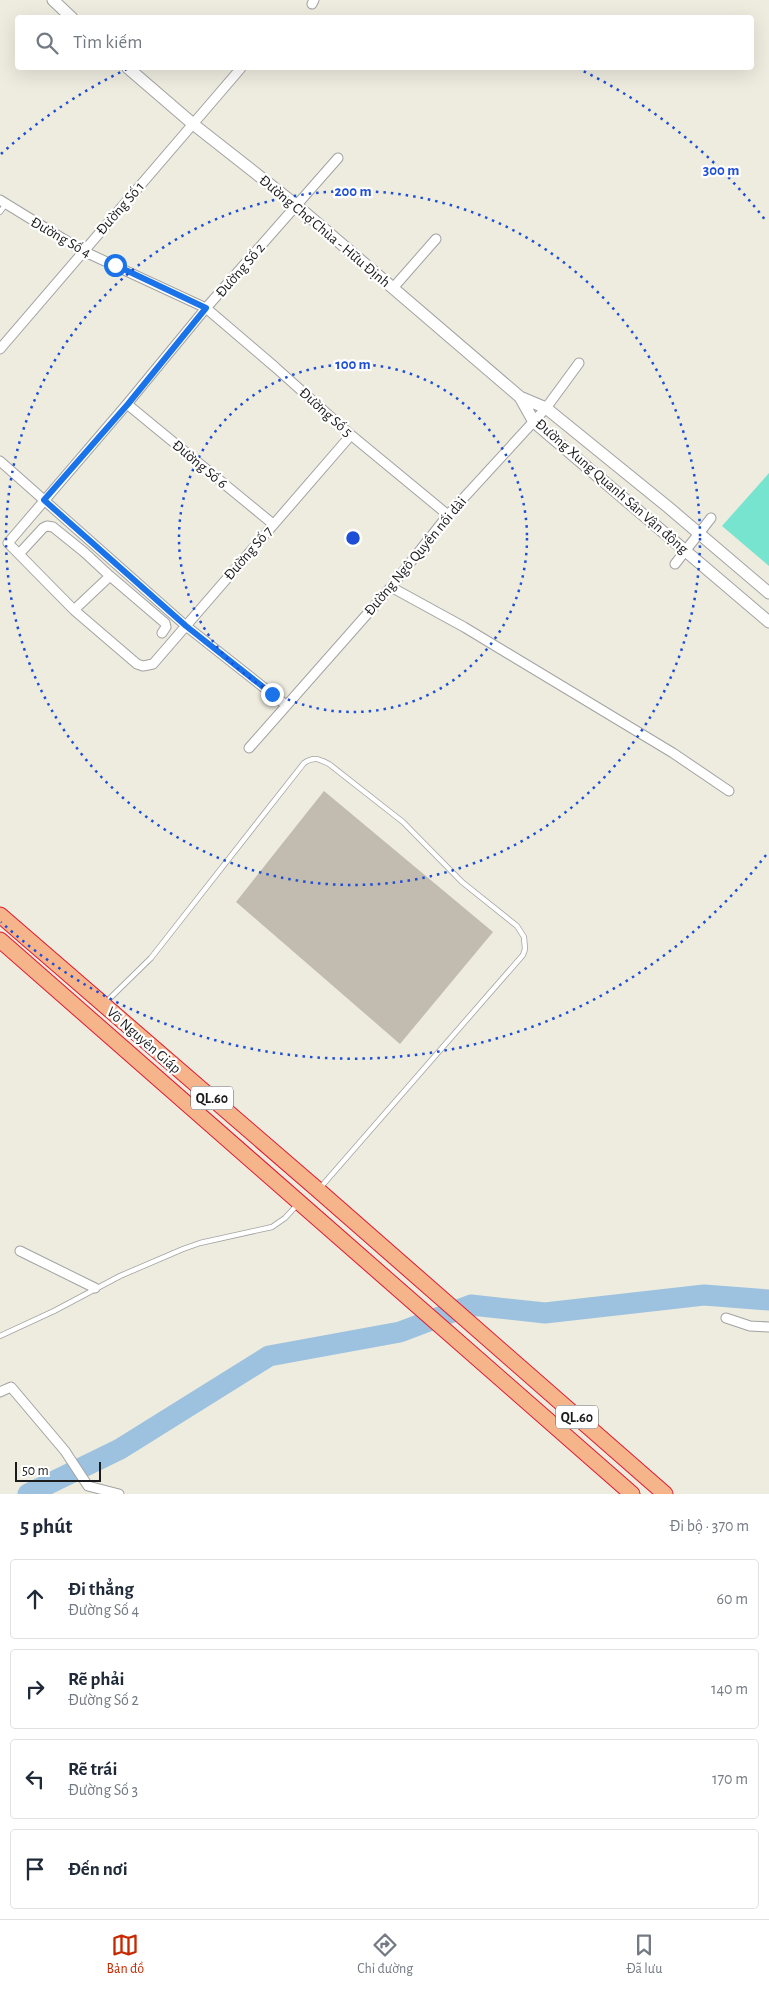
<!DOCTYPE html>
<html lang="vi">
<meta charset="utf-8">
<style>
:root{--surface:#fff;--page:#f2f2f3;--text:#1f2937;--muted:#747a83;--line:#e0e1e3;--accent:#c62800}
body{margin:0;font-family:"Alegreya Sans",sans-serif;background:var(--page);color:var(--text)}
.scale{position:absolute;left:15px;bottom:12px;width:86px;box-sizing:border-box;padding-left:5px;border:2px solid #1b1b1b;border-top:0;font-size:14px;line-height:18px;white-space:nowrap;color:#1b1b1b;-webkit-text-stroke:4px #fff;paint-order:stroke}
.stop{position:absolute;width:15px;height:15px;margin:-11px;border:4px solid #1a73e8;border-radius:50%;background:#fff}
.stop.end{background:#1a73e8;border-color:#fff;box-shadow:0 1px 5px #0008}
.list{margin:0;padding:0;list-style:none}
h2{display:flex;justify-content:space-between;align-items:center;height:65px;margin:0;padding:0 20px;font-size:21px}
h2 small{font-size:16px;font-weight:400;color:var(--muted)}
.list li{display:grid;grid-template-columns:32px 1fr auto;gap:15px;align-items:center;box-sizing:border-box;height:80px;margin:0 10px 10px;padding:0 10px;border:1px solid var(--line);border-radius:5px}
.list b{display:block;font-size:19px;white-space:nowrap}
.list p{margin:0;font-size:16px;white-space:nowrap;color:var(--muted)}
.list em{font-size:16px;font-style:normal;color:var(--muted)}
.icon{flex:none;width:28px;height:28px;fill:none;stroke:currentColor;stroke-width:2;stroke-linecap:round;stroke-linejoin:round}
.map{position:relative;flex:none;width:769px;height:1494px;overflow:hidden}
.search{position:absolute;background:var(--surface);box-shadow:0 5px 20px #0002;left:15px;right:15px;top:15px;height:55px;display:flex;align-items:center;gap:12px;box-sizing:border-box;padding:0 18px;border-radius:5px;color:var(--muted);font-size:19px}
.sheet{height:425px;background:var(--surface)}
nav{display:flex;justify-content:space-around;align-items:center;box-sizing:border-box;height:70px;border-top:1px solid var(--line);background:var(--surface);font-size:14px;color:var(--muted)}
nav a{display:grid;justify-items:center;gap:2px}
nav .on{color:var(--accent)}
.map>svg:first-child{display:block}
</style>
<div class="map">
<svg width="769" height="1494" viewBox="0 0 769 1494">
<rect width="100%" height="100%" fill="#eeecdf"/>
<path fill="#76e4cf" d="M769,473V566L722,526Z"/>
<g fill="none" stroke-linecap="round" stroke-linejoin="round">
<path stroke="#9cc2df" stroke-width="21" d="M28,1494L120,1449L269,1356L400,1332L471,1305L545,1313L704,1295L769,1300"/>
</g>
<path fill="#c2bbaf" d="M324,791L493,932L400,1044L236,902Z"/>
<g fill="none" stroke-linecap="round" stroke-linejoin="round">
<defs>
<path id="service" d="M0,212L6,204
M106,1002L151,958L304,763C314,756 319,759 329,764L403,822L462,882L517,926L524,937L525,949L523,955L320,1188
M0,1336L54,1311L120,1276L183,1249L200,1243L272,1227L285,1218L297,1205"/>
<path id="minor" d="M312,4L314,0
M338,158L206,308L127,404L8,543L74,610L137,664L143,666L153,664L351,435
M0,200L83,251L206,308L275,367L351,435L448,515
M393,288L436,239
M0,349L241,68
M127,404L273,524
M0,461L186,626L286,705
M19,554L43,528L47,526L53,527L84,552L110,576L74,610
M675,564L711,518
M110,576L165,623L166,627L162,633
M391,587L464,627L673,753L729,791
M249,748L391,587L448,515L546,408L579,363
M20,1251L95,1288
M726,1318L750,1326L769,1327
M0,1392L11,1387L65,1451L88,1486L119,1494"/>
<path id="tertiary" d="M53,0L72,18
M128,68L193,124L296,205L520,397L546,408L668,507L769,593
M520,397L534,422L769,622"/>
<path id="trunk" d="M0,915L318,1190L665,1494
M0,940L632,1494"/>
</defs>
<use href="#service" stroke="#a2a2a2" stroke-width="6"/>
<use href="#minor" stroke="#a2a2a2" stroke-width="11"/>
<use href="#tertiary" stroke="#a2a2a2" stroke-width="13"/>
<use href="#trunk" stroke="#e11733" stroke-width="17"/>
<use href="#service" stroke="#fff" stroke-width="4.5"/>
<use href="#minor" stroke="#fff" stroke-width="9"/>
<use href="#tertiary" stroke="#fff" stroke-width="11"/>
<use href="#trunk" stroke="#f6b48a" stroke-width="15"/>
</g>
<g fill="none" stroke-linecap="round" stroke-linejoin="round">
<path stroke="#1a73e8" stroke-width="6" d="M115,265L206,308L128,404L44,500L186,626L272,694"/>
</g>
<g fill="none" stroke="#1d4ed8" stroke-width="2.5" stroke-dasharray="2.5 5">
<circle cx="353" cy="538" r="174"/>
<circle cx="353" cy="538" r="347"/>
<path d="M766 855A521 521 0 0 1 1 922M1 154A521 521 0 0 1 129 68M330 17A521 521 0 0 1 376 17M577 68A521 521 0 0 1 766 221"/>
</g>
<g text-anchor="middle" stroke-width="4.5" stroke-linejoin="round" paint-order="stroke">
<g fill="#fff" stroke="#5f5f5f" stroke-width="1">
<rect x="191" y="1086.5" width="42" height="23" rx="4"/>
<rect x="556" y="1405.5" width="42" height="23" rx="4"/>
</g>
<g font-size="14" font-weight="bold" fill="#1b1b1b">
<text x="212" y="1103">QL.60</text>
<text x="577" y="1422">QL.60</text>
</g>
<g font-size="15" fill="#1b1b1b" stroke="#fff">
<text transform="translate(120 208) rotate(-49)" y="5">Đường Số 1</text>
<text transform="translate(325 231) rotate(40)" y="5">Đường Chợ Chùa - Hữu Định</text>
<text transform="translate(61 237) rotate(30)" y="5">Đường Số 4</text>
<text transform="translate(240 270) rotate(-49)" y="5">Đường Số 2</text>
<text transform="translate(326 412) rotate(42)" y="5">Đường Số 5</text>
<text transform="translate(200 464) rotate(40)" y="5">Đường Số 6</text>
<text transform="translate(612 486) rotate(41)" y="5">Đường Xung Quanh Sân Vận động</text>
<text transform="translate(248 553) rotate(-49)" y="5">Đường Số 7</text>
<text transform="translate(415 556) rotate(-50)" y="5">Đường Ngô Quyền nối dài</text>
<text transform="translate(144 1040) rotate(41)" y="5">Võ Nguyên Giáp</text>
</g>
</g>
<circle cx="353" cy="538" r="8" fill="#1d4ed8" stroke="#fff" stroke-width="2.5"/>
<g font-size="15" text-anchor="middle" font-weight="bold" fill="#1d4ed8" stroke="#fff" stroke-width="4.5" stroke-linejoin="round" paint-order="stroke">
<text x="721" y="175">300 m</text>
<text x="353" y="196">200 m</text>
<text x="353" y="369">100 m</text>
</g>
</svg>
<div class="scale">50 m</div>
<div class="stop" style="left:115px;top:265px"></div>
<div class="stop end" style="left:272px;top:694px"></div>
<div class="search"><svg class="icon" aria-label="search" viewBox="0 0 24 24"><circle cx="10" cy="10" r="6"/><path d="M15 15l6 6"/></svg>Tìm kiếm</div>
</div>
<section class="sheet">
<h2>5 phút<small>Đi bộ · 370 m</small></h2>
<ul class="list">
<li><svg class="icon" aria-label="ahead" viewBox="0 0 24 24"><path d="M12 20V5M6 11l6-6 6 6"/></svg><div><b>Đi thẳng</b><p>Đường Số 4</p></div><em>60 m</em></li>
<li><svg class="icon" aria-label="right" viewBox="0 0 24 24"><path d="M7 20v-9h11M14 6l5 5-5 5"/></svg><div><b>Rẽ phải</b><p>Đường Số 2</p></div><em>140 m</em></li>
<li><svg class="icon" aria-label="left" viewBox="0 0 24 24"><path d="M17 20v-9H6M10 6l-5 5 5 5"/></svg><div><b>Rẽ trái</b><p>Đường Số 3</p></div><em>170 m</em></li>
<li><svg class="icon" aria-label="arrive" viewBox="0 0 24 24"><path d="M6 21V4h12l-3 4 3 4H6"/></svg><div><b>Đến nơi</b></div></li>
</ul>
</section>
<nav>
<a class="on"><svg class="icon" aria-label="map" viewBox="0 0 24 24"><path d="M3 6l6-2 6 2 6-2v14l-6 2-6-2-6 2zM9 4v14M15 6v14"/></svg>Bản đồ</a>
<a><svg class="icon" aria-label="directions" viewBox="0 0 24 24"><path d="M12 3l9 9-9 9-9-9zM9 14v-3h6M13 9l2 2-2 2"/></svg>Chỉ đường</a>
<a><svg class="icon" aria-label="saved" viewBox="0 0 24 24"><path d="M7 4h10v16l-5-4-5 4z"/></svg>Đã lưu</a>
</nav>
